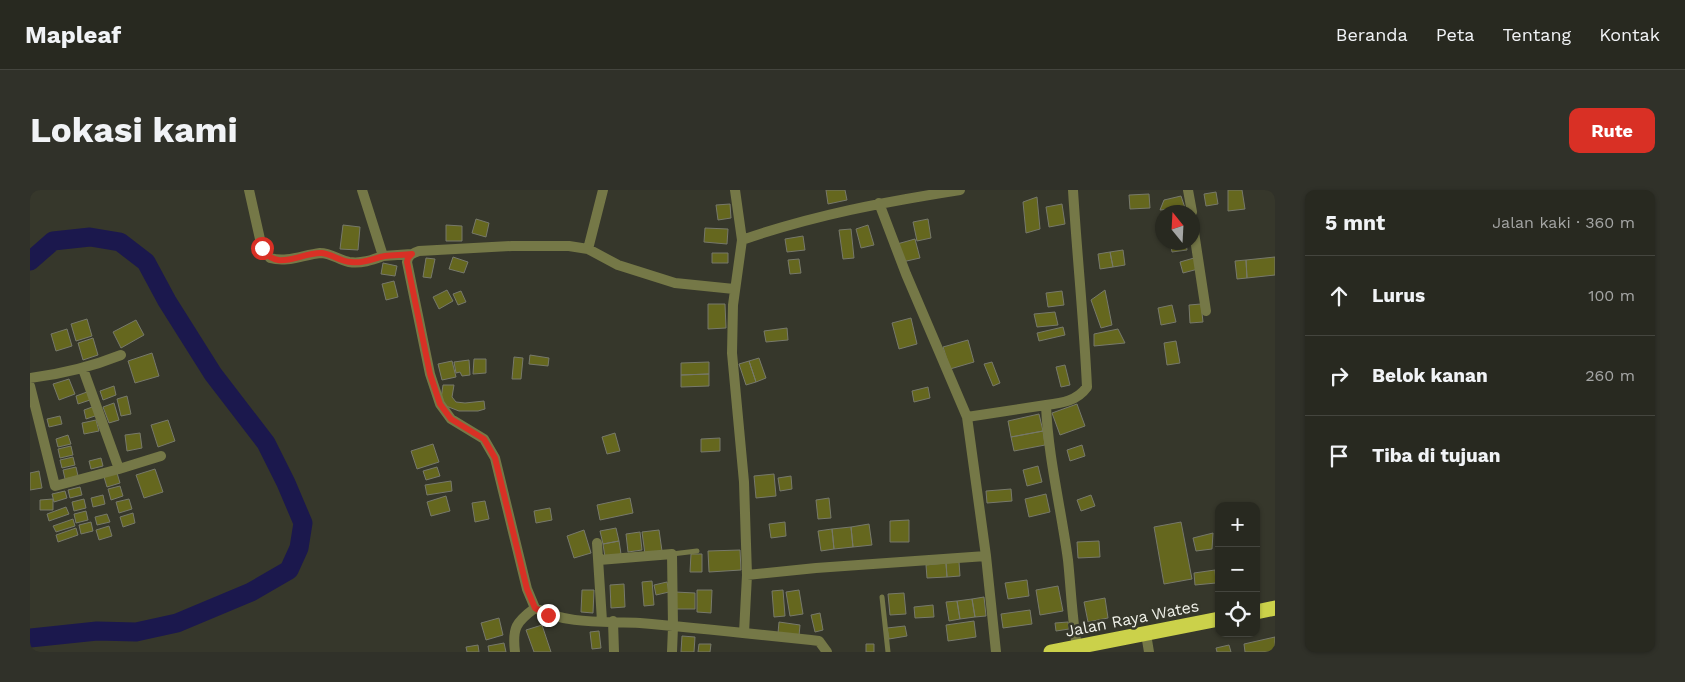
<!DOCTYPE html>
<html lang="id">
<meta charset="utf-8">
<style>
:root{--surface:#282920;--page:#303129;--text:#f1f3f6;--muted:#a5a6a5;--line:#44453e;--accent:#d93025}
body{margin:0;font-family:"Work Sans",sans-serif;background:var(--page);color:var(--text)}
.controls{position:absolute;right:15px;bottom:15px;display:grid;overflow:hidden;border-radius:10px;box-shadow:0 1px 4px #0004}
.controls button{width:45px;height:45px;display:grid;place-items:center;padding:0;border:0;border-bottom:1px solid var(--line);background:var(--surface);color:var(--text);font:25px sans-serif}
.compass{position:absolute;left:1125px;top:15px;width:45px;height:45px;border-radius:50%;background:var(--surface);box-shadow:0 1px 4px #0004;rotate:342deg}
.stop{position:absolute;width:15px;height:15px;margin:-11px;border:4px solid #d93025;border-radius:50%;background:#fff}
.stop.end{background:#d93025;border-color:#fff;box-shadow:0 1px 5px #0008}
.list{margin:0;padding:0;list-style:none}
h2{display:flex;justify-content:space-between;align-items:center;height:65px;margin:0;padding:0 20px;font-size:21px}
h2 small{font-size:16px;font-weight:400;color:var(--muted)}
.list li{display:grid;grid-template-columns:32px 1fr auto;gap:15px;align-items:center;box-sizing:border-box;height:80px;padding:0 20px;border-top:1px solid var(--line)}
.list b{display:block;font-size:19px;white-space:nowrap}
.list em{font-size:16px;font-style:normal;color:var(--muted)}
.icon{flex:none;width:28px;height:28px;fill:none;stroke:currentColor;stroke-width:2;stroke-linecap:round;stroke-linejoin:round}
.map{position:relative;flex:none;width:1245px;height:462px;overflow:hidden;border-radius:10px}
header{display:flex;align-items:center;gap:30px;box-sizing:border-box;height:70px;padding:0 25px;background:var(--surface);border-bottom:1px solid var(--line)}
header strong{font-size:24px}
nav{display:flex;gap:28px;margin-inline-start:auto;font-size:18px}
.intro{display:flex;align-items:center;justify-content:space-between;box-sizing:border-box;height:120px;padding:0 30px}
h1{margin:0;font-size:35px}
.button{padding:12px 22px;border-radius:10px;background:var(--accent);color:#fff;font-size:18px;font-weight:700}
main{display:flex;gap:30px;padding:0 30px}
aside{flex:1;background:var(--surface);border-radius:10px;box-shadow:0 1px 4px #0004}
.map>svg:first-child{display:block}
</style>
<header>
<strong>Mapleaf</strong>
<nav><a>Beranda</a><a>Peta</a><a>Tentang</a><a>Kontak</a></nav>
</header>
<div class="intro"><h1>Lokasi kami</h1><a class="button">Rute</a></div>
<main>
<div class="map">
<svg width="1245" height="462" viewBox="0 0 1245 462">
<rect width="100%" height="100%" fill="#36372b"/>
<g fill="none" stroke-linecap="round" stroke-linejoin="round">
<path stroke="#1b184d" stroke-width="19" d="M0,71L23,51L60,47L90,52L116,72L137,111L183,184L236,253L256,293L273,333L269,358L259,380L221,402L147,433L106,442L67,441L0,448"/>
</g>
<path fill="#65671e" stroke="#77796b" d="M796,0H815L817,10L798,14Z
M1198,0H1212L1215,19L1198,21Z
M1186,2L1188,14L1176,16L1174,4Z
M1119,4L1120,18L1100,19L1099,5Z
M1151,6L1155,18L1130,20L1134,10Z
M1007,7L1010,39L996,43L993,12Z
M700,14L701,28L688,30L686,15Z
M1032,14L1035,34L1019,37L1016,17Z
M446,29L459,33L456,47L442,43Z
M898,29L901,48L887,51L883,32Z
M313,35L330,37L328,60L310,59Z
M416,35L432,36V51H416Z
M838,35L844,55L831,58L826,39Z
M675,38L698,39L697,54L674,52Z
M821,39L824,68L813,69L809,40Z
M773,46L775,60L757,62L755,49Z
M885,49L890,68L872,72L867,54Z
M1140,52H1156L1157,60L1142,62Z
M1093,60L1095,75L1083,77L1080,62Z
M1080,62L1083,77L1070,79L1068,64Z
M682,63H698V73H682Z
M423,67L438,72L434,83L419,79Z
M1245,67V85L1217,88L1216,70Z
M396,68L405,69L401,88L393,87Z
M1164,68L1168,79L1153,83L1150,72Z
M769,69L771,83L760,84L758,70Z
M1216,70L1217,88L1207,89L1205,71Z
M353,73L367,76L365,86L351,84Z
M364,91L368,107L356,110L352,94Z
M417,100L423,111L409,119L403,107Z
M1075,100L1082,135L1071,138L1061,110Z
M431,101L436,112L428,115L423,104Z
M1032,101L1034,115L1018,117L1016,103Z
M678,114H695L696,138L678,139Z
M1171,114L1173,132L1160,133L1159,115Z
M1142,115L1146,132L1131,135L1128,118Z
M1025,122L1028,135L1007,137L1004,124Z
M881,128L887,154L869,159L862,133Z
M57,129L62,146L46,151L41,134Z
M106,130L114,145L91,158L83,142Z
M1033,137L1035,145L1009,151L1007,143Z
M757,138L758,150L736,152L734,141Z
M37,139L42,156L26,161L21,144Z
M1088,139L1095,153L1064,156V144Z
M63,148L68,165L53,170L48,153Z
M938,150L944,172L920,179L913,157Z
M1146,151L1150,173L1137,175L1134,153Z
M122,163L129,186L105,193L98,171Z
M500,165L519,168L518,176L499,174Z
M484,167L493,168L491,189H482Z
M729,168L736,188L726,192L719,171Z
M444,169H456V183L443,184Z
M439,170L440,185L432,186L430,182L426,183L424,172Z
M422,171L426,187L412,190L408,174Z
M719,171L726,192L716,195L709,174Z
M679,172V184L651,185V173Z
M962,172L970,193L963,196L954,174Z
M1035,175L1040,195L1031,197L1026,177Z
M679,184V196L651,197V185Z
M39,189L45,204L29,210L23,194Z
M413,195H424L422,207L426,212L435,213L454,211L455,219L448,221H429L416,216L411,209Z
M84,196L86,205L73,210L70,201Z
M898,197L900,208L884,212L882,201Z
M57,202L60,210L48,214L46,206Z
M97,206L101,224L91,226L87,209Z
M84,213L89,230L79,233L73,217Z
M1047,214L1055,236L1030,245L1022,223Z
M65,216L68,225L56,229L54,220Z
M1009,224L1013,241L981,247L978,231Z
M30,226L32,234L19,237L17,229Z
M66,230L69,241L54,244L52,233Z
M138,230L145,251L128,257L121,235Z
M1013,241L1015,255L984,261L981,247Z
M110,243L112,258L97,261L95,245Z
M585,243L590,261L577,264L572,247Z
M38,245L41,254L28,257L26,249Z
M690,248V261L671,262V249Z
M403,254L409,272L387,279L381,261Z
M1052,255L1055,266L1040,271L1037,260Z
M41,256L43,265L30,268L28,259Z
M43,267L45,275L32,278L30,270Z
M71,268L73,276L61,279L59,271Z
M1008,276L1012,292L997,296L993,280Z
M46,277L48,286L35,289L33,280Z
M407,277L410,286L396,290L393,281Z
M125,279L133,302L114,308L106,285Z
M9,281L12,298L0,300V283Z
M87,283L90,293L77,297L74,287Z
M744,284L746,306L726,308L724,286Z
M761,286L762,299L750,301L748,288Z
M421,291L422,301L397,305L395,295Z
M90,296L93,306L81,310L78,299Z
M50,297L52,305L40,308L38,300Z
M981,299L982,311L957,313L956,301Z
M35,301L37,308L24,312L22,304Z
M1016,304L1020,322L999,327L995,309Z
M73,305L75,314L63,317L61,308Z
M1061,305L1065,316L1051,321L1047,310Z
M416,306L420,321L401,326L397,312Z
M600,308L603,323L570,330L567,315Z
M799,308L801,328L788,329L786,310Z
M23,309V320H10V310Z
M54,309L56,318L44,321L42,312Z
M99,309L102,319L89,323L86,312Z
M455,311L459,329L445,332L442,313Z
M36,317L39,324L19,331L17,324Z
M520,318L522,330L506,333L504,321Z
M56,321L58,330L46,333L44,324Z
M103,323L105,333L93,337L90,327Z
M77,324L80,332L67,335L65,327Z
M43,329L45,336L26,342L23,336Z
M879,330V352H860V331Z
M61,332L63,341L51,344L49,335Z
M755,332L756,346L741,348L739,334Z
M1151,332L1162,389L1134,394L1124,337Z
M839,334L842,355L823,357L821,337Z
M79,336L82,346L69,350L66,340Z
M821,337L823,357L804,359L802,339Z
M46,338L48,345L28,352L26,345Z
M586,338L589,351L573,354L570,341Z
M802,339L804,359L791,361L788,341Z
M554,340L561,363L544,368L537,346Z
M629,340L632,361L615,364L612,342Z
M610,342L612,360L598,362L596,344Z
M1183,343L1182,359L1166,361L1163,348Z
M589,351L591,364L575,367L573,354Z
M1069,351L1070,367L1048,368L1047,352Z
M710,360L711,380L679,382L678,361Z
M661,364H672V382H660Z
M929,372L930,386L917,387L916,373Z
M916,373L917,387L897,388L896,375Z
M1185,380L1186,393L1165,395L1164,383Z
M997,390L999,406L978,409L975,393Z
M622,391L624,415L614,416L612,392Z
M637,392L639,402L626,405L624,395Z
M594,394L595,417L581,418L580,395Z
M1028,396L1033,421L1010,425L1006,400Z
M552,400H564L563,423L551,422Z
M667,400H682L681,423L667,422Z
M753,400L755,426L744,427L742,401Z
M769,400L773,424L760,426L756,402Z
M645,402L665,403V419H645Z
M874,403L876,424L860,425L858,404Z
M954,407L956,426L945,427L942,409Z
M1075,408L1078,428L1058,432L1054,412Z
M942,409L945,427L930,429L927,411Z
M927,411L930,429L919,431L916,412Z
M903,415L904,427L885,428L884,417Z
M1000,420L1002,434L973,438L971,424Z
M790,423L793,440L785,442L781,425Z
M469,428L473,445L456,450L451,433Z
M944,431L946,447L918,451L916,435Z
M749,432L770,435L769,446L748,443Z
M1038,432L1039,439L1026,441L1025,433Z
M512,435L521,462H504L496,440Z
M875,436L877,446L859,449L857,438Z
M569,441L571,458L562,459L560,442Z
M652,446L665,447L664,462H651Z
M1245,447V462H1215L1214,454Z
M474,453L476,462H459L458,456Z
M669,454H681L680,462H668Z
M836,454H844V462H836Z
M448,455L449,462H437L436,457Z
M1199,455L1201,462H1187L1186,458Z"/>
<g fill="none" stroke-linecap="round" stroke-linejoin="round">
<path stroke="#757847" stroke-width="5" d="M642,364L667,361
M852,407L858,462"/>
<path stroke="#757847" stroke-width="10" d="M219,0L232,58L240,68C257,73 273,65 290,63C301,63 309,70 319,72C331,74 342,70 353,66
M332,0L353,66L382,64
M705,0L712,50L703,115L702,163L714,292L717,385L714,443
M1043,0C1047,66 1054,131 1057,197C1047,211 1032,213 1016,215C1018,267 1031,318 1038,370C1041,399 1042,428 1047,457
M1158,0L1162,22
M849,13L876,84L937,227L956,366L966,462
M1162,29L1176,121
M712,50C784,25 854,12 930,0
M558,59L573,0
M704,99L645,93L588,75L558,59L539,56H482L389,61C383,63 378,65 377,72L400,184L410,214L421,229L454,249L465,268L497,399L505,418C537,435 575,431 610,433C667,438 724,444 781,450L789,451L797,462
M0,188C32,184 61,177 91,165
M0,196L25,296L89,279L53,179
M937,227L1016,215
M89,279L131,266
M567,353L572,431
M569,370L642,364L643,437L642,462
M717,385L786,378L956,366
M583,431L584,462
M1116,444L1119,462
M485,462C482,438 486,432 505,418"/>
<path stroke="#cbd14a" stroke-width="15" d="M1226,422L1245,418
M1021,462L1189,429"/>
</g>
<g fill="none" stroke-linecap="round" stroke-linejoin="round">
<path stroke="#d93025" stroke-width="6" d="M232,58C247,83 270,62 292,63C302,64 311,72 321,72C334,74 343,68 355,66C364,65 373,65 382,64L378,68L377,72L400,184L410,214L421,229L454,249L465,268L497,399L505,418L518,425"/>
</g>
<g text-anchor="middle" stroke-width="5" stroke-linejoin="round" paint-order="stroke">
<g font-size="16" fill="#eff0e8" stroke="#36372b">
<text transform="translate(1102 428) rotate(-11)" y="6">Jalan Raya Wates</text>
</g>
</g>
</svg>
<div class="controls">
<button>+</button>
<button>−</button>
<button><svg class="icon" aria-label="locate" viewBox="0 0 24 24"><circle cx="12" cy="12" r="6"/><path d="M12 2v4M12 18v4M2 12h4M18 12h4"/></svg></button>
</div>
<svg class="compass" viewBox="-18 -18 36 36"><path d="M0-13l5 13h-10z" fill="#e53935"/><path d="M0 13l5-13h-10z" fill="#a5a6a5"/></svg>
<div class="stop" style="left:232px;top:58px"></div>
<div class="stop end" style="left:518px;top:425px"></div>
</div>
<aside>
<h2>5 mnt<small>Jalan kaki · 360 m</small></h2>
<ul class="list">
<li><svg class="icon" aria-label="ahead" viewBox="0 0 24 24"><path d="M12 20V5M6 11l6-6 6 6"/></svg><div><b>Lurus</b></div><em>100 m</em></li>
<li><svg class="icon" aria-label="right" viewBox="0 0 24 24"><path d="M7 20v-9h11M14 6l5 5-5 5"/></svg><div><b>Belok kanan</b></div><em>260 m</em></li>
<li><svg class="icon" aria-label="arrive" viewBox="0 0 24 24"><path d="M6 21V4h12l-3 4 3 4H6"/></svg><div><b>Tiba di tujuan</b></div></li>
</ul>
</aside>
</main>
